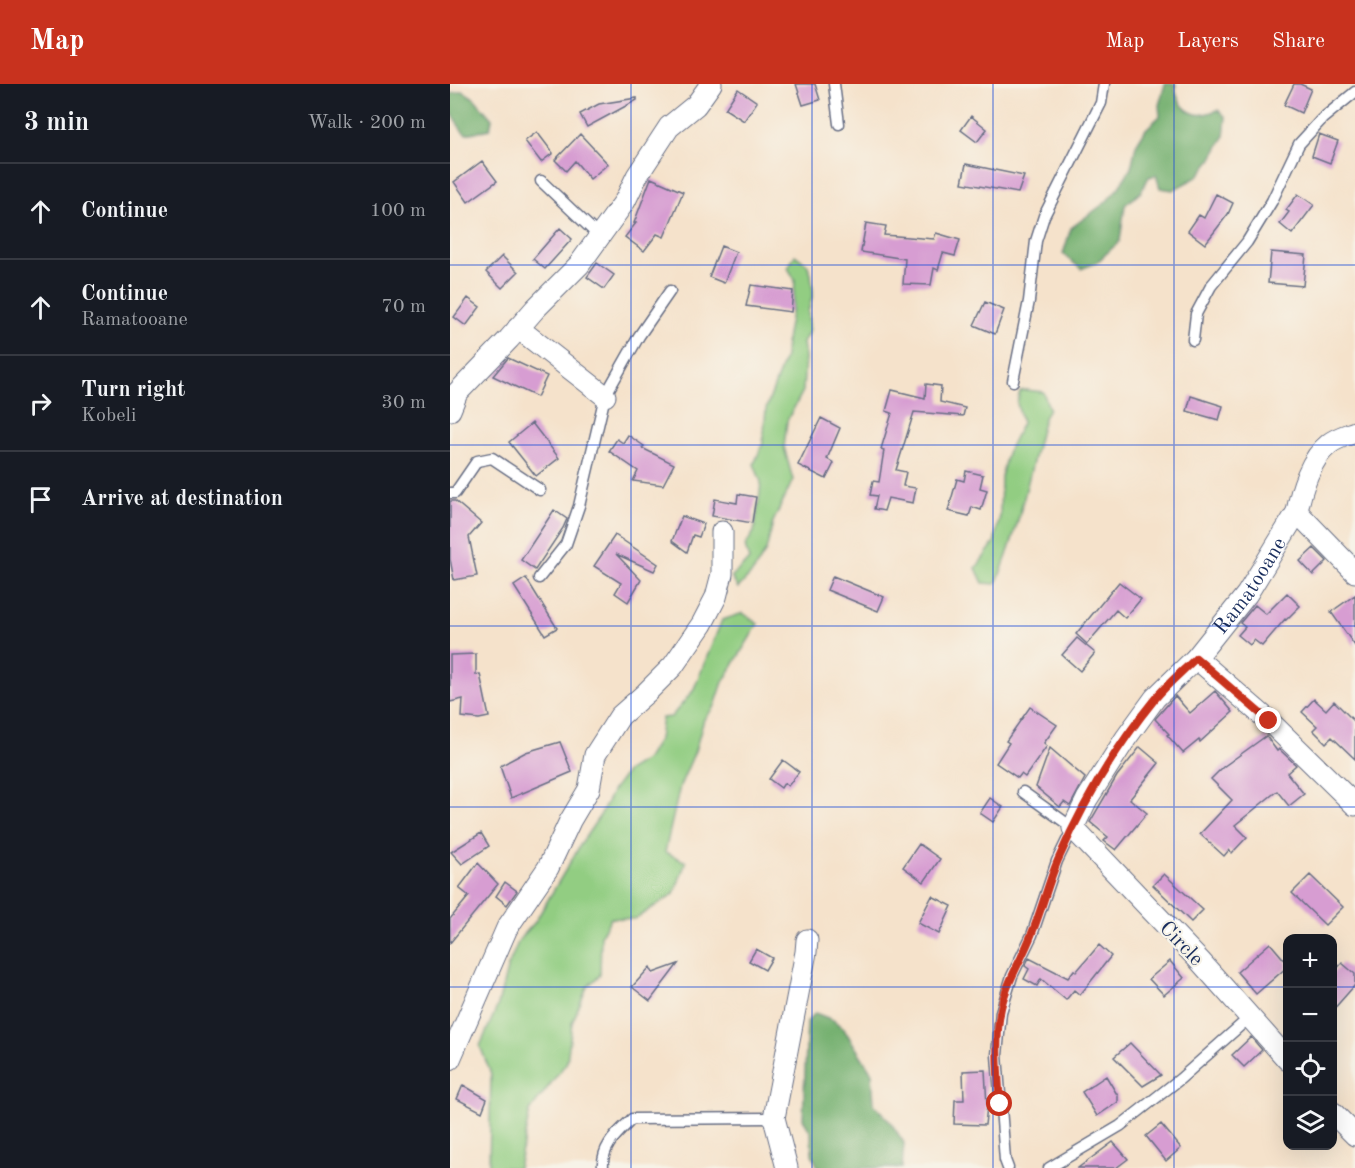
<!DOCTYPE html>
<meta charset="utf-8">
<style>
:root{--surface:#171b24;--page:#242831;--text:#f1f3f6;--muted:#9ea1a6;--line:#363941;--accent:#c8321e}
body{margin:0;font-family:"Old Standard TT",serif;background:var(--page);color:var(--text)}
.controls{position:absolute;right:18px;bottom:18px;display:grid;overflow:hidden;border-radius:12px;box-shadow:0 6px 24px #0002}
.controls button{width:54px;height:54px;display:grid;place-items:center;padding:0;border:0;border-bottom:2px solid var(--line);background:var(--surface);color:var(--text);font:30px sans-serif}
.stop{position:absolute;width:18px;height:18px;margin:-14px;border:4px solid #c8321e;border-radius:50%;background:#fff}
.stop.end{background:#c8321e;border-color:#fff;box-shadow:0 2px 6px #0008}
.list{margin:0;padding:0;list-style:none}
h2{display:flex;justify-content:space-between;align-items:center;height:78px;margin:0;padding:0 24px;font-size:26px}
h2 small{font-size:20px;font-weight:400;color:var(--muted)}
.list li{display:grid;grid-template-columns:39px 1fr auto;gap:18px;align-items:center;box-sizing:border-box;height:96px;padding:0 24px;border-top:2px solid var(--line)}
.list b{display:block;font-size:22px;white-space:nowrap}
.list p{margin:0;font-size:20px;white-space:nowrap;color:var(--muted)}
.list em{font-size:20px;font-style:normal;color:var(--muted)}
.icon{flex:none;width:33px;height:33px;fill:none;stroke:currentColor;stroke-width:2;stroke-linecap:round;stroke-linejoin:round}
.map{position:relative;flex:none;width:905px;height:1084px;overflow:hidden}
header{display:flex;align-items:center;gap:36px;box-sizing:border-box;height:84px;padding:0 30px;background:var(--accent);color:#fff}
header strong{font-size:28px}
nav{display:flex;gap:33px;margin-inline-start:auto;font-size:21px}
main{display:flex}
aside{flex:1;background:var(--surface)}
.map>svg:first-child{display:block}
</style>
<header>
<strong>Map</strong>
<nav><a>Map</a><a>Layers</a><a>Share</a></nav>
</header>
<main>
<aside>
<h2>3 min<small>Walk · 200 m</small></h2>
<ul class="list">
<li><svg class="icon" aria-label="ahead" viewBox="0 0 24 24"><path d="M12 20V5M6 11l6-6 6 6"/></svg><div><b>Continue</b></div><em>100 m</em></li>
<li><svg class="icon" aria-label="ahead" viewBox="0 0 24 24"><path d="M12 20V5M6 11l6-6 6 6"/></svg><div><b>Continue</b><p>Ramatooane</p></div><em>70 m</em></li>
<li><svg class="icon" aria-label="right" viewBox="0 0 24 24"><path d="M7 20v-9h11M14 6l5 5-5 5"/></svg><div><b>Turn right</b><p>Kobeli</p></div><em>30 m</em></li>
<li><svg class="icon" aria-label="arrive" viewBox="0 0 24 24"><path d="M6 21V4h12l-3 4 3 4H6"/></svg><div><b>Arrive at destination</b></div></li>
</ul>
</aside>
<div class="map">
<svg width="905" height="1084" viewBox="0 0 905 1084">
<rect width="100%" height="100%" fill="#f7f3e8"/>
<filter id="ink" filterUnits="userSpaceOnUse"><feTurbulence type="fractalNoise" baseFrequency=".0167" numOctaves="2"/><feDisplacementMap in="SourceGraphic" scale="12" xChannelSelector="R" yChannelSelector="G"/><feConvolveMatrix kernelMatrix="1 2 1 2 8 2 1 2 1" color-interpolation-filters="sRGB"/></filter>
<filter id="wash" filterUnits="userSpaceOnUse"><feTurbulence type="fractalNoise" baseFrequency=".008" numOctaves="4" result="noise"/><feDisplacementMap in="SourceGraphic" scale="24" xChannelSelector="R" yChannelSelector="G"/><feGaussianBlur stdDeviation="1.35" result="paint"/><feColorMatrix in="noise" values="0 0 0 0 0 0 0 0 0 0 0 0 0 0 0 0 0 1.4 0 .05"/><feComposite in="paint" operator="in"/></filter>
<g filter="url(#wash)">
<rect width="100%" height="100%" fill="#f5e2cb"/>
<path fill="#92cd82" stroke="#567e70" stroke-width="1.5" d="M345,171L357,180L361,190L363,209L358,228L359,247L353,259L355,274L353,307L337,337L334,363L343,396L323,438L316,467L303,488L288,504L281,493L299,476L295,462L304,448L309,417L311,398L304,380L313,359L316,325L335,273L336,256L344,213L345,196L338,184Z
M576,306L593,308L599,324L594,334C579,390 569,446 546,500L533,499L526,484L544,459L550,432L551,393L557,369L572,339L567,319L570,307Z
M293,529L308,540L273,598L265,622L254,635L245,667L230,702L215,768L236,778L224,810L185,835L161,834L151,851L150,891L137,903L122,939L117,978L80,1027L68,1084H39L41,990L30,962L48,921L57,885L69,856L85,838L132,758L151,730L163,706L177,687L197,675L209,655L212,634L221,633L243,607L272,536Z"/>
<path fill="#75b070" stroke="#487067" stroke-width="1.5" d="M715,0H726C724,11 732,25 743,29C750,33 760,28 768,26L776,33L774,53L761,76L747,93L723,106L710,104L706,91L699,93L691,108L675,121L670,157L646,179L631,185L613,170L621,144L656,118L669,103L681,84L686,61L696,45L710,32L709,21Z
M13,7L24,14L42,35L40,45L16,50C6,43 8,35 0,28V10Z
M365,929L383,936L394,945L422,989L424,1020L441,1039L454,1059L452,1084H368L362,1070L361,1049L353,1035L357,938Z"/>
<g id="blocks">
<path fill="#d79dd2" d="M346,0H365L370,16L353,21Z
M844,0H850L861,5L851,29L834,21Z
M288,5L307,18L294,37L275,25Z
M187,14V16L137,43L130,30L149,20Z
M521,32L537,45L527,58L511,46Z
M87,48L103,69L91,78L75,57Z
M130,50L158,80L140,95L125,77L116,87L105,76Z
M869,50L888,57L880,79L862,72Z
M32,77L47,97L18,118L4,98Z
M516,80L574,92L568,109L512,99Z
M201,94L233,108L214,153L207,150L194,167L175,153L186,139H184Z
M766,110L783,119L778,130L755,160L738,147L749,131L754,134Z
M848,110L864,121L842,150L830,140L839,128L836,126Z
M416,139L436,142L434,151L484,155L486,149L510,156L505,172L493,169L488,186L484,184L481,201L453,200L455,175L411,168Z
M110,144L122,155L95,185L83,175Z
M271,162L286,168L274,199L259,193Z
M821,168L856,171L853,202L818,199Z
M52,172L68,188L52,204L36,188Z
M147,179L164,191L154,205L137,193Z
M301,201L343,207L341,228L296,222Z
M18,214L30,223L16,242L4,233Z
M535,218L554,226L545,250L524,241Z
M58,274L97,292L87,313L43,292Z
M476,300L491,302L490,318L515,324L513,332L464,328L446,386L456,388L453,402L466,404L463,419L438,414L434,427L424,425L427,412L420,411L423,397L429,398L434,366L431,365L442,329L436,327L442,306L475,314Z
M741,312L773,322L769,336L737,327Z
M371,334L390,344L377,375L384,379L376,395L348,381Z
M82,339L109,374L86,392L59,358Z
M178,351L194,362L192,364L224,380L213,401L183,397L188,387L159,367L167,355L173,359Z
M516,387L533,391L530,404L537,406L531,426L522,423L519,432L498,427L507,395L514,397Z
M288,410L306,413L302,439L262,432L265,415L287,419Z
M5,417L31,439L19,453L27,492L4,496L0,475V417Z
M104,426L117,435L113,444L85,486L71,476Z
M232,432L254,440L249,453L243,451L237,468L222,457Z
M165,451L208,480L204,487L166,470L191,496L178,518L165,509L171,499L144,482Z
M864,464L877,477L863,491L850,477Z
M383,492L434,513L428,527L377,506Z
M76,494L107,544L95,551L64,502Z
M669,498L691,515L675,534L666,526L637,560L626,550Z
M837,509L850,522L836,536L835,535L812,562L804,556L800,561L788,551L795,543L790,539L805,521L816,530Z
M905,511V562L881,528Z
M627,554L645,569L630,587L612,571Z
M26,570V591L30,590L39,633L29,635L12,633L13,615L0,618V571Z
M765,607L783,628L750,658L749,656L733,669L717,651L719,650L705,635L725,612L740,629Z
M864,615L876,626L884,617L905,638V675L882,653L876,659L863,646L867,642L852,628Z
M580,623L607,641L594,659L597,662L575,693L571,690L568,694L546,679L559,659L556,657Z
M816,652L827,667L829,665L846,681L837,689L854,710L839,722L827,707L785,741L797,753L782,769L779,766L774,772L750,750L782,716L761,695L773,683Z
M110,658L122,688L61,714L50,682L76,668Z
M690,663L709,679L680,715L697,729L666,766L654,757L658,753L640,738L667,692Z
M600,664L635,694L620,722L614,718L610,723L586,703Z
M333,676L349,688L338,702L334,699L331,704L319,695Z
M540,714L553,723L543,738L530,729Z
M31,749L39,762L12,780L1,768Z
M469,760L490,775L474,798L453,783Z
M28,779L48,800L0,859V835L19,812L9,804Z
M714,790L753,826L741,838L703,801Z
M860,791L893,823L875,841L842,809Z
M55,798L67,807L57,821L46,812Z
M482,812L502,822L489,850L468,839Z
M820,859L837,879V883L806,910L787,888Z
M649,861L661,872L630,911L624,906L616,916L591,895L587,902L574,895L579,885L575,882L579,874L618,894L624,886L626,888Z
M306,865L322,874L315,886L299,877Z
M720,877L734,894L714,911L699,895Z
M892,879L905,890V901L882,927V890Z
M228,880L200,917L182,903L200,883L203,889Z
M801,953L812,966L794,983L782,971Z
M680,959L711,991L693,1002L664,973Z
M535,986L537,1022L535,1041L504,1040L505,1016H514L513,987Z
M656,992L668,1012V1018L647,1032L632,1008Z
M13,1001L37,1015L32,1028L7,1015Z
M711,1040L731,1064L716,1077L696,1052Z
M663,1058L678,1075L666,1084H628Z"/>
</g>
</g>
<g filter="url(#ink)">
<use href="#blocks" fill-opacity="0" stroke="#676e84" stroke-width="1.5"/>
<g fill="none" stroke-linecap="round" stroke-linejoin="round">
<defs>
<path id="lane" d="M384,0L389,40
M91,97L150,153
M743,256L746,230L761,202L797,158L822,117L849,60L872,35L905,8
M563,297L579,217L586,157L594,132L651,19L654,0
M0,409H5L27,377L42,374L90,406
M89,494L116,460L129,422L155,312L189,252L220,207
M153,1084C151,1062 168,1049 182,1035L324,1034
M558,1084L555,1076L547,971L551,928L562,892L582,851L607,777L623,744L573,708
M599,1084L670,1042L730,995L800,933"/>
<g id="street">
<path d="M68,244L155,312"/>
<path d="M0,326L7,309L59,255L85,225L129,181L175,117L187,92L219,43L246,21L261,0"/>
<path d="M847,428L905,488"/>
<path d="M746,574L819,637L905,721"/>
<path d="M0,975L57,844L98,784L120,737L139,705L145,671L170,632L196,609L223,582L252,540L266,513L272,490V448"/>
<path id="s1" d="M838,976L750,877L623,744L637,715L676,654L705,614L746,574L797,510L847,428C851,405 861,374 879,360C886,354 897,351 905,348"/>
<path d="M882,1028L905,1051"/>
<path d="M337,1084L324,1034L356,868L357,856"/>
</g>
</defs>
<use href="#lane" stroke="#676e84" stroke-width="13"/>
<use href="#street" stroke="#676e84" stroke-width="23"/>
<use href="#lane" stroke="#fff" stroke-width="10"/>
<use href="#street" stroke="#fff" stroke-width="21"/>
</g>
</g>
<g fill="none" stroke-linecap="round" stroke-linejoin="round" filter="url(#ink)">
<path stroke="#c8321e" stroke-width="8" d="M550,1020C548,990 545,959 550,929C555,900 572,876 582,849C592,825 598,799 608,776C633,719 665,664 704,616C716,601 732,588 746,574L819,637"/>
</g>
<path fill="none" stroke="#1d4ed8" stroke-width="1.5" stroke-opacity="0.55" d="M181,0V1084M362,0V1084M543,0V1084M724,0V1084M0,181H905M0,361H905M0,542H905M0,723H905M0,903H838M882,903H905"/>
<g text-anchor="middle" stroke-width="4.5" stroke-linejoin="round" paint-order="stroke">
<g font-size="21" fill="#1b2f5e" stroke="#f7f3e8">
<text dy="7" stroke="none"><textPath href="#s1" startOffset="618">Ramatooane</textPath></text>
<text transform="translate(732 859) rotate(46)" y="7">Circle</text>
</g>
</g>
</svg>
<div class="controls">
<button>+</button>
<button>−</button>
<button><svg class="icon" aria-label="locate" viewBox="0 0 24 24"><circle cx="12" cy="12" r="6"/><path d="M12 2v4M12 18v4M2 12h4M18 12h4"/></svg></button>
<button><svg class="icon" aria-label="layers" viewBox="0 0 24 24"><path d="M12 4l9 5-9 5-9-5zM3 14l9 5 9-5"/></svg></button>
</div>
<div class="stop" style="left:550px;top:1020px"></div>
<div class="stop end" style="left:819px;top:637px"></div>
</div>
</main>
